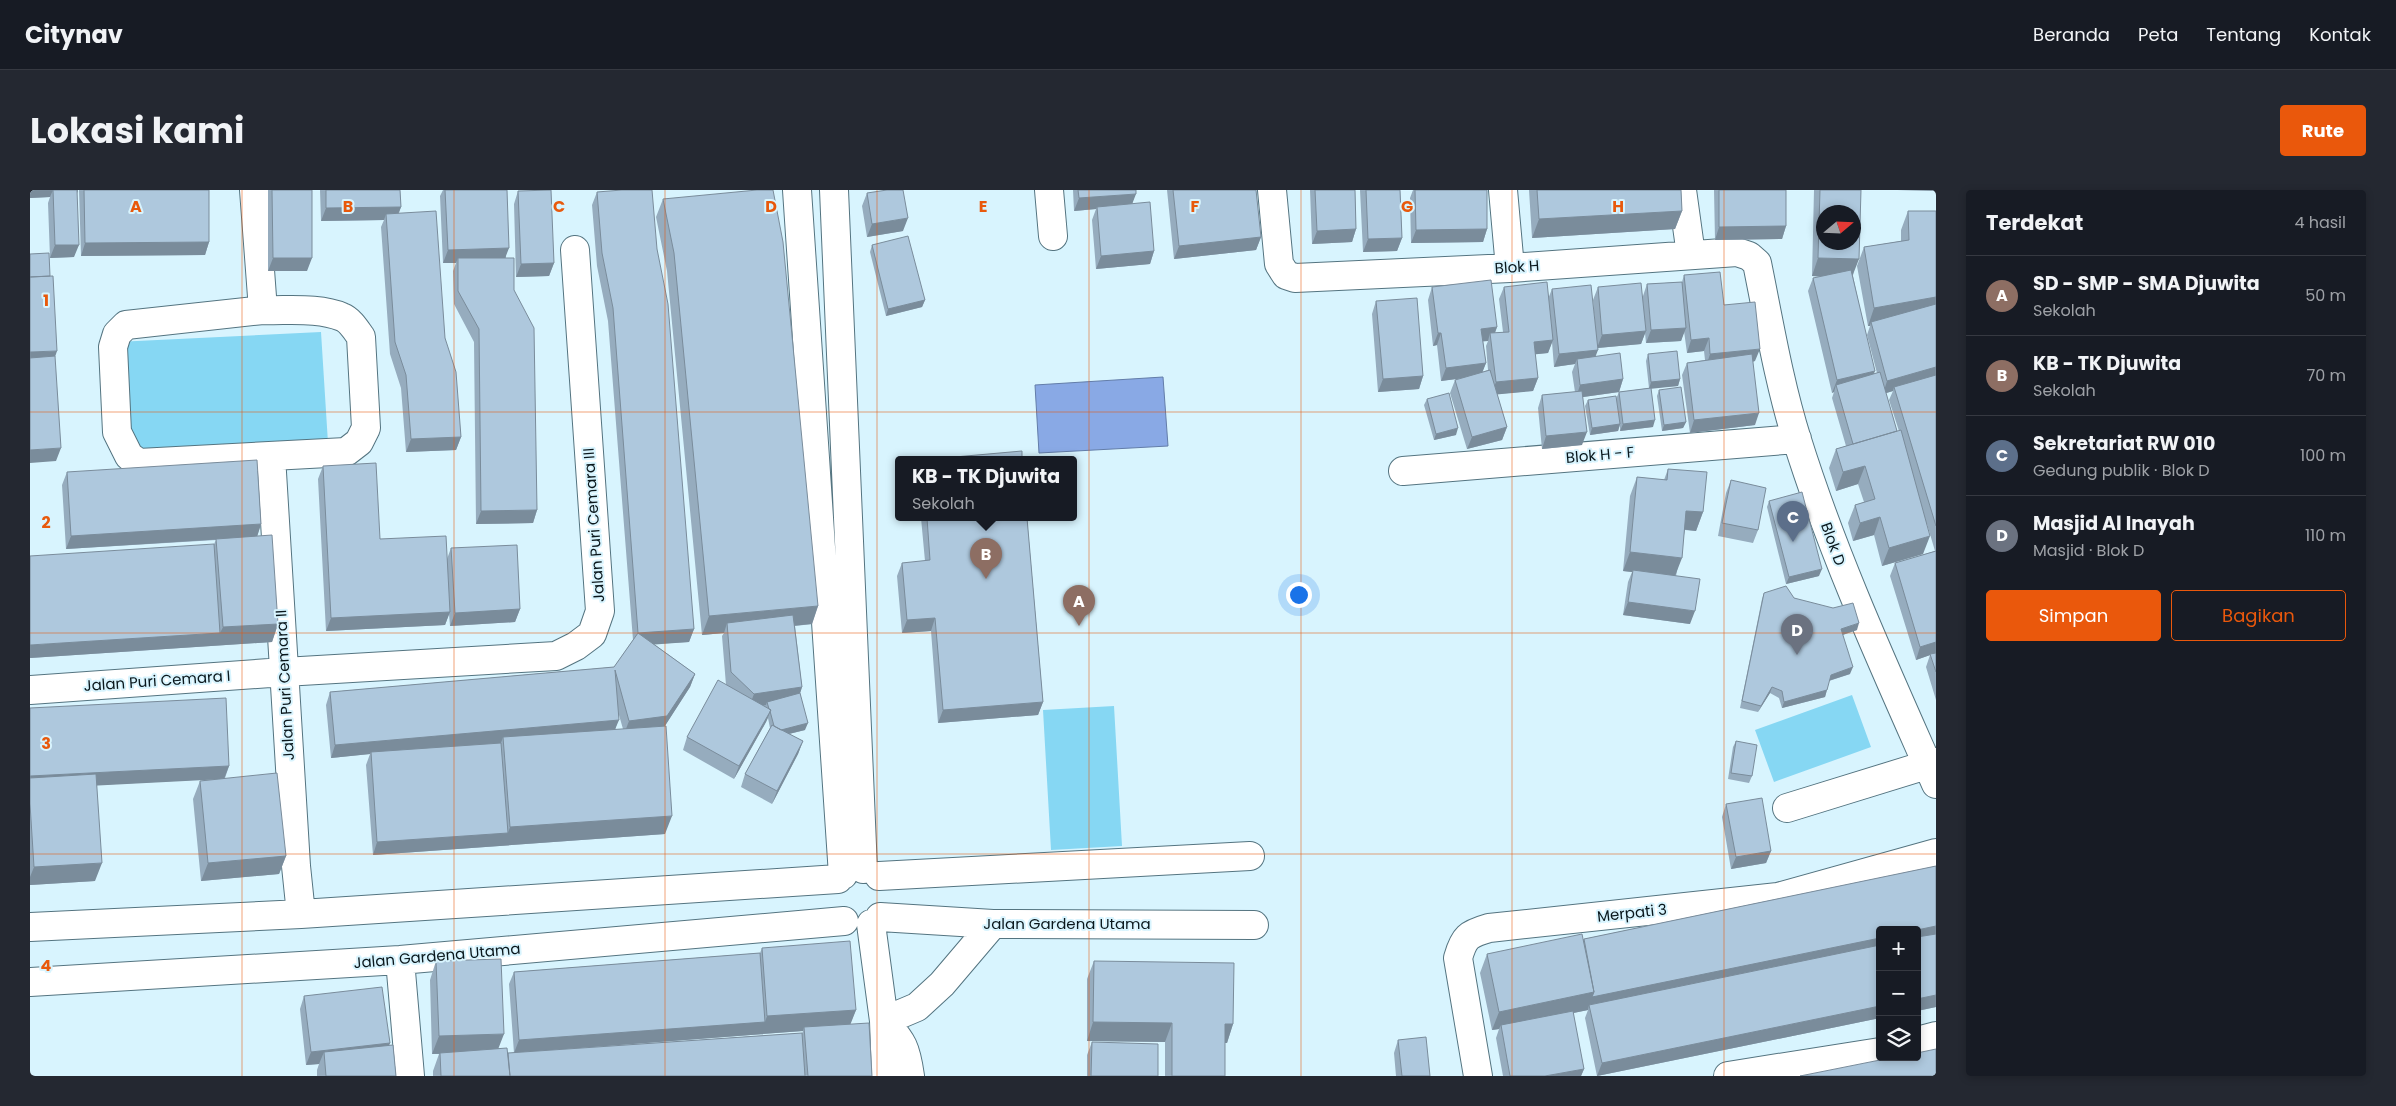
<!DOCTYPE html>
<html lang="id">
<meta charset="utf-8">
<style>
:root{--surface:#171b24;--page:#242831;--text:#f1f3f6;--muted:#9ea1a6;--line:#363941;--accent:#ea580c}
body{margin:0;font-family:Poppins,sans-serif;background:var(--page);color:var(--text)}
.controls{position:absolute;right:15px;bottom:15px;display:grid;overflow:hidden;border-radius:5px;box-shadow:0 2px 8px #0003}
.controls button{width:45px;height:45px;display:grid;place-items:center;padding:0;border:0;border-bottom:1px solid var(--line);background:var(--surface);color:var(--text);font:25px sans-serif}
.compass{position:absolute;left:1786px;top:15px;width:45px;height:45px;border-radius:50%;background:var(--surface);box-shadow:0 2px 8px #0003;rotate:71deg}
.you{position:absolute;left:1268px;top:404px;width:18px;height:18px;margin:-12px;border:4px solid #fff;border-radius:50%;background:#1a73e8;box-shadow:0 0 0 8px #1a73e833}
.badge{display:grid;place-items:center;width:32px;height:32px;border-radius:50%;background:var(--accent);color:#fff;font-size:16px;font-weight:700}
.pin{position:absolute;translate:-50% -41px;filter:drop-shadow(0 1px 2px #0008)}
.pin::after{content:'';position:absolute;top:26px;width:18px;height:15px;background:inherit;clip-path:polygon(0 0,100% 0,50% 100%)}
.popup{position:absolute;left:865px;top:266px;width:182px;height:65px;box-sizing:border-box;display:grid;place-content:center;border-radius:5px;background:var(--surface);filter:drop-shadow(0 1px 4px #0005);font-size:16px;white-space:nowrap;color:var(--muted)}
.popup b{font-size:19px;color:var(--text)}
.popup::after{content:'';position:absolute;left:50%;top:100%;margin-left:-10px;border:10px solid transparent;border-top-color:var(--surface)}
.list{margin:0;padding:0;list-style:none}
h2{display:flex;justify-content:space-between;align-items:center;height:65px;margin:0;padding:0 20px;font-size:21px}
h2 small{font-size:16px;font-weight:400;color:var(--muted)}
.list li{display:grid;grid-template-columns:32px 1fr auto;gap:15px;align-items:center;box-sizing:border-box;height:80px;padding:0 20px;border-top:1px solid var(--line)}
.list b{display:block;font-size:19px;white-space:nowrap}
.list p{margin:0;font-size:16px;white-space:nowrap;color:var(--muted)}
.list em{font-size:16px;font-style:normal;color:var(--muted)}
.actions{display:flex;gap:10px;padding:15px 20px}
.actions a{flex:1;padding:11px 0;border:1px solid var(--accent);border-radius:5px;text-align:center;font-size:18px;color:var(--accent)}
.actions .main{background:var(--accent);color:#fff}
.icon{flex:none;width:28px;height:28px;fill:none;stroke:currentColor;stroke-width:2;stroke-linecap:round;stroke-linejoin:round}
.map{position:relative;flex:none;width:1906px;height:886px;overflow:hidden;border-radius:5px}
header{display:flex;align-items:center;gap:30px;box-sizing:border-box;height:70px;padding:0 25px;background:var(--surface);border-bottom:1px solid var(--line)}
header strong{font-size:24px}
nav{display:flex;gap:28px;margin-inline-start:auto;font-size:18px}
.intro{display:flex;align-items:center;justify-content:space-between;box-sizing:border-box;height:120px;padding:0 30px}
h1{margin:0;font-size:35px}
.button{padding:12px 22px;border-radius:5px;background:var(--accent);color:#fff;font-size:18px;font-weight:700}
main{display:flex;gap:30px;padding:0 30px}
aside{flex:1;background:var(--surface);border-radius:5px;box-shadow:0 2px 8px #0003}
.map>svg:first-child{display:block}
</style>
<header>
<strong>Citynav</strong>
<nav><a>Beranda</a><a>Peta</a><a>Tentang</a><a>Kontak</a></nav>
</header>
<div class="intro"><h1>Lokasi kami</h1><a class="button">Rute</a></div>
<main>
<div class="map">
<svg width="1906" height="886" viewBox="0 0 1906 886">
<rect width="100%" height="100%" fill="#d8f4fe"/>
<path fill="#86d7f3" d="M291,142L298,253L94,261L86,152Z
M1822,505L1841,557L1744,592L1725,540Z
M1084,516L1092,656L1021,660L1013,520Z"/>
<path fill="#89a9e5" stroke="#637da9" d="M1133,187L1138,256L1009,263L1005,195Z"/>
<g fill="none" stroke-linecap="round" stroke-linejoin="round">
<defs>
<path id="minor" d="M224,0L233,120
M767,0L813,685
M804,0L833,679
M1019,0L1023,46
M1242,0L1249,74L1256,85L1265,88L1480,78L1707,62L1719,66L1727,73C1739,132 1749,193 1767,250C1804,368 1856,481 1906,594
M1473,0L1480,78
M1652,0L1661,65
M233,120C257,121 289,117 312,127C320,130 326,140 331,147L336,238L329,252L316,262L109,273L99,266L87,242L83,157L87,144L96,135Z
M241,266L266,676L271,724
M1373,281L1767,249
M0,500L254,482L526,466L546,456L562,444L570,421L545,60
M1757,618L1906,572
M849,686L1220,666
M850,727L963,734L1224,735
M841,734L854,831L856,886
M0,737L271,724L808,689
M370,770L380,886
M0,792L370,770L814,731
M1887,851L1906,846
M880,886C876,858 873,852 854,831L887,817L912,794L963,734
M1448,886L1428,768C1434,747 1438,744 1459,738L1748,707L1906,663
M1698,886L1850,862"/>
</defs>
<use href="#minor" stroke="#547480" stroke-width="30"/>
<use href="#minor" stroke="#fff" stroke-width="28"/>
</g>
<path fill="#96acbe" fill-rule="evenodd" d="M0,0H48L47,4L44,67L20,68L18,13L20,7L0,8Z
M49,0H179V52L175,65L51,66Z
M238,0H282L277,81H238Z
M290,0H370L371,17L369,23L415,148L431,247L426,260L376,262L371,198L360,164L351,37L354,30L291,31Z
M413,0H477L476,68L484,100L507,320L503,333L446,334L444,152L424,114L423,81L426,73H413L410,6Z
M1043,0H1106L1102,14L1124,61L1120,74L1066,79L1062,30L1066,19L1044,21Z
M1137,0H1226L1231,47L1226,60L1144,69Z
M1280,0H1325L1326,39L1322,52L1282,54Z
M1330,0H1370L1372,48L1367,61L1333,62Z
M1383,0H1457V39L1453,52L1381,53L1380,8Z
M1499,0H1651L1652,21L1645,39L1502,48Z
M1684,0H1756V36L1752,49L1685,50Z
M1784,0H1831L1823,86L1844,184L1847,183L1837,145L1840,136H1838L1827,76L1834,57L1871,51V40L1878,21H1906V510L1896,477L1900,465L1886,470L1860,386L1865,373L1905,361L1897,334L1893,364L1852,376L1844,345L1823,351L1818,333L1825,315L1834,312L1828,294L1806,301L1799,278L1806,259L1816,256L1802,208L1804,202L1802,203L1778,101L1783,88L1791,87L1782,86ZM1863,201L1859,210L1869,241H1867L1856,203Z
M488,1L524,73L519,86L486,87L484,14Z
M567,2L627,59L664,439L659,452L624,454L665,484L660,497L634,537L635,644L343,665L336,575L340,564L301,568L296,515L300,502L584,477L603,450L578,131L567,76L562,15ZM589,525L593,539L585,540Z
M837,3L873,41L837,47L832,16Z
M633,9L788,416L782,434L765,436L772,497L770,503L775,540L759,544L773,551L768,564L742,614L711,597L715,584L740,538L738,528L736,532L704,589L653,560L657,547L696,495L692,446L694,443L672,445L637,81L626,27Z
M842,55L895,110L892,117L856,126L840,62Z
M1654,85L1694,115L1725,171L1723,172L1725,235L1660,243L1652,185L1657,173L1675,170L1674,161L1657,163L1654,141L1651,151L1616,153L1615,143L1611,154L1568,158L1565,166L1593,189L1589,202L1553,207L1552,255L1512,259L1508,218L1512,205L1545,202L1542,182L1545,174L1524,177L1522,152L1518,163L1505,164L1508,188L1503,201L1467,204L1477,237L1472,250L1437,259L1420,203L1425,190L1432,188L1411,191L1407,155L1403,156L1398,110L1402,97L1467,137L1465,143L1473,142L1469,109L1474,97L1518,109L1522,99L1566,147L1563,110L1568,97L1613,106L1617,94L1652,92ZM1453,151H1458L1456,156L1458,180L1452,182L1456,173Z
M1346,111L1393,186L1389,199L1348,202L1342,124Z
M1618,164L1650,189L1648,196L1621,198L1623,237L1590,241V235L1588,241L1560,245L1555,216L1558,210L1586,209L1589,202L1619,198L1616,171Z
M1629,200L1656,232L1653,238L1632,241L1627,206Z
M1397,209L1426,245L1404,250L1394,215Z
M293,276L350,349L417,369L421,358L490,419L485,432L420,436L419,424L415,435L296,441L288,289Z
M1638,279L1673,322L1666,341L1655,340L1646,386L1660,434L1593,425L1598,392L1602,382L1593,381L1600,306L1607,287L1634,290Z
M37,282L231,334L227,346L248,434L242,452L0,468L184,354L186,350L36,359L32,295Z
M1701,290L1728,340L1723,353L1688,346L1696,303Z
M1739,311L1789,386L1756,394L1737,317Z
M891,328H997L1013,512L1008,525L908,533L901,441L872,443L867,386L872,373L895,371Z
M1734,403L1764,408L1827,440L1813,445L1820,484L1799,491L1795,507L1752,518L1749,508L1740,503L1728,522L1710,518L1732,409Z
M0,518L199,576L195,588L256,666L249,684L171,691L163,609L170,591L182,589L67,595L65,691L0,695Z
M1706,551L1722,586L1719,593L1698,589L1703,557Z
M1696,614L1741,661L1736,673L1701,679L1692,627Z
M1906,676V817L1887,821L1850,740V828L1567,886L1555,828L1558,820L1543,823L1554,879L1551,886H1473L1466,848L1469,839L1462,840L1450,783L1457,764L1554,749Z
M732,758L826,820L820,834L842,886H403V881L409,864H402L400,790L406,771L468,858L478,863L772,843L773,841L484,863L479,794L484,782L730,763Z
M1064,771L1203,834L1197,853H1195V886H1135V852L1057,851V789Z
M274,806L360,853L359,855L366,886H287V880L289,874L276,875L270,819Z
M1368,850L1400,886H1366L1364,863Z
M1062,852L1128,886H1057V865Z"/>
<path fill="#7a8c9b" d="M0,0H48L46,6L23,0L20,7L0,8Z
M1867,0H1906V1Z
M1106,4L1101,17H1067L1066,19L1044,21L1049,8Z
M371,17L366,29L356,24L354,30L291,31L296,18Z
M1652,21L1645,39L1502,48L1509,29Z
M878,28L873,41L837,47L842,34Z
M1756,36L1752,49L1685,50L1689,37Z
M1326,39L1322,52L1282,54L1287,41Z
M1457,39L1453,52L1381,53L1386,40Z
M1231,47L1226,60L1144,69L1149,56Z
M1372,48L1367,61L1333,62L1338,49Z
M179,52L175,65L51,66L55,53Z
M25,55H49L44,67L20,68Z
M479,58L474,71L428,68L426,73H413L418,60Z
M1124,61L1120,74L1066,79L1071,66Z
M243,68H282L277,81H238Z
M1788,68L1829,69L1822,87L1782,86Z
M524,73L519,86L486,87L491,74Z
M1906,107V124L1841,132L1840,136H1838L1844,118Z
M895,110L892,117L856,126L858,119Z
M1467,137L1462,150L1460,143L1458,151L1447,152L1451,139Z
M1656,138L1651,151L1616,153L1621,140Z
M1616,141L1611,154L1567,158L1572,145Z
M1408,143H1411L1407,155L1403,156Z
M1679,148L1674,161L1657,163L1661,150Z
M1523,150L1518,163L1499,165L1504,152Z
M1730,159L1725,171L1676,177L1680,164Z
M1568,160L1563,173L1547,169L1545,174L1524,177L1529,164Z
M27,161L21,179L0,180V162Z
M1456,173L1451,186L1411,191L1416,178Z
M1906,177V189L1864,197L1863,201L1853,204L1857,191Z
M1845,181L1840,193L1806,195L1804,202L1802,203L1807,190Z
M1393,186L1389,199L1348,202L1353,189Z
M1508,188L1503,201L1461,205L1466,192Z
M1593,189L1589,202L1546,208L1550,195Z
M1650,189L1648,196L1619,199L1621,192Z
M1729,223L1725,235L1660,243L1664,230Z
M1625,230L1623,237L1590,241L1593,234Z
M1656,232L1653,238L1632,241L1634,235Z
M1590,234L1588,241L1560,245L1562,238Z
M1477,237L1472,250L1437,259L1442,247Z
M1428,238L1426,245L1404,250L1406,244Z
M1557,242L1552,255L1512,259L1516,246Z
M431,247L426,260L376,262L381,249Z
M31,258L26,271L0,273V260Z
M1835,276L1828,294L1806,301L1813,282Z
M507,320L503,333L446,334L451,321Z
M1656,321L1673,322L1666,341L1650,339Z
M1850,327L1844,345L1823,351L1830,333Z
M231,334L227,347L36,359L41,346Z
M1900,346L1893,364L1852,376L1859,358Z
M1600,362L1652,368L1645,386L1603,380L1602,382L1593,381Z
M1792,379L1789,386L1756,394L1759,387Z
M1598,412L1665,421L1660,434L1593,425Z
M788,416L782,434L698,442L697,433L694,443L672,445L679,426Z
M490,419L485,432L420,436L425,423Z
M420,422L415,435L296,441L301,428Z
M905,428L901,441L872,443L877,430Z
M1829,433L1827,440L1809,446L1811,439Z
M248,434L242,452L0,468V455L190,443L193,437Z
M664,439L659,452L604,456L608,443Z
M1906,452V463L1886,470L1890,457Z
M1823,477L1820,484L1798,491L1801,485Z
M665,484L660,497L633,539L594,544L599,531Z
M772,497L768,510L737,512L736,515L719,517L724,504Z
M1742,497L1740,503L1728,522L1731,516Z
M1797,500L1795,507L1752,518L1754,512Z
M1013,512L1008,525L908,533L913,520Z
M741,520L736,532L704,589L709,576Z
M589,530L584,542L473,547L471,553L341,564V562L340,564L301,568L305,555Z
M778,533L775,540L742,548L745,541Z
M773,551L768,564L742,614L747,601Z
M199,576L194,589L0,599V586Z
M642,626L635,644L343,665L347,652L478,643L480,637Z
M1741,661L1736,673L1701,679L1706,667Z
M256,666L249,684L171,691L178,673Z
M72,673L65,691L0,695V687L4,677Z
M1906,736V748L1887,752V740Z
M1850,748V760L1559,815L1558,820L1471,838V835L1469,839L1462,840L1469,822L1564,802Z
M1906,805V817L1887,821V809Z
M1850,816V828L1567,886L1572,873Z
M826,820L819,838L774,837L773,841L484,863L489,850L735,832L737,826Z
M1063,832L1142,833L1135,852L1057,851Z
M1195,834H1203L1197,853H1188Z
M474,844L467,862L402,864L409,846Z
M360,853L355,866L294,862L289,874L276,875L281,862Z
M1554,879L1551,886H1515Z"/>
<path fill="#aec8dd" stroke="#7a8c9b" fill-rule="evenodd" d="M23,0H47L49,55H25Z
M54,0H179V52L55,53Z
M242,0H282V68H243Z
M296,0H370L371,17L296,18Z
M415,0H477L479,58L418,60Z
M521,0L524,73L491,74L488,1Z
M592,0H622L627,59L638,114L664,439L608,443L583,118L572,63L567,2Z
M727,0H743L753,52L788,416L679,426L644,63L633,9Z
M857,0H873L878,28L842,34L837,3Z
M1048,0H1106V4L1049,8Z
M1143,0H1226L1231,47L1149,56Z
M1285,0H1325L1326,39L1287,41Z
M1336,0H1370L1372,48L1338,49Z
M1385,0H1457V39L1386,40Z
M1507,0H1651L1652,21L1509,29Z
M1689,0H1756V36L1689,37Z
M1790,0H1831L1829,69L1788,68ZM1794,22H1824V52H1794Z
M1120,12L1124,61L1071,66L1067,17Z
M406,21L415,148L426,182L431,247L381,249L376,185L365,152L356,24Z
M1878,21H1906V107L1844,118L1834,57L1879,50Z
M878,46L895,110L858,119L842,55Z
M19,63L20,86L0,87V64Z
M428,68H484V100L504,138L507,320L451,321L449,139L428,101Z
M1821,80L1845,181L1807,190L1783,88Z
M1690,82L1694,115L1725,112L1730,159L1680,164L1679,148L1661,150L1654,85Z
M23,86L27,161L0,162V87Z
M1461,90L1467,137L1451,139L1456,173L1416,178L1411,143H1408L1402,97Z
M1517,92L1523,150L1504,152L1508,188L1466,192L1460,143L1479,142L1474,97Z
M1652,92L1656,138L1621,140L1617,94Z
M1611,93L1616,141L1572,145L1568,97Z
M1561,95L1568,160L1529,164L1522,99Z
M1387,108L1393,186L1353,189L1346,111Z
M1906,114V177L1857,191L1841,132Z
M1647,161L1650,189L1621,192L1618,164Z
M1590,163L1593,189L1550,195L1547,169Z
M1722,164L1729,223L1664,230L1657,173Z
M25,166L31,258L0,260V168Z
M1460,180L1477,237L1442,247L1425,190Z
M1850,182L1867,241L1823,254L1806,195Z
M1906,185V336L1864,197Z
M1651,197L1656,232L1634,235L1629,200Z
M1621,198L1625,230L1593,234L1589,202Z
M1552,201L1557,242L1516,246L1512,205Z
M1419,203L1428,238L1406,244L1397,209Z
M1586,206L1590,234L1562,238L1558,210Z
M1871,240L1900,346L1859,358L1850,327L1830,333L1825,315L1845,309L1835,276L1813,282L1806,259Z
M992,261V270H891Z
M227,270L231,334L41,346L37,282Z
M346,273L350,349L416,346L420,422L301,428L293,276Z
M1638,279L1677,282L1673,322L1656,321L1652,368L1600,362L1607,287L1637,290Z
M1701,290L1736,298L1728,340L1692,333Z
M1772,302L1792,379L1759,387L1739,311Z
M897,328H997L1013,512L913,520L905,428L877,430L872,373L900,370Z
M242,345L248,434L193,437L186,349Z
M184,354L190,443L0,455V366Z
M487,355L490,419L425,423L421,358Z
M1906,361V452L1890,457L1865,373Z
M1603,380L1670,389L1665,421L1598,412Z
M1756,396L1764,408L1803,418L1823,413L1829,433L1811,439L1823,477L1801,485L1797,500L1754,512L1752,501L1742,497L1731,516L1712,511L1734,403Z
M763,425L772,497L724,504L701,482L697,433Z
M608,443L665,484L637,526L599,531L585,480L589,530L305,555L300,502L584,477Z
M1906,463V482L1900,464Z
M688,490L741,520L709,576L657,547Z
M770,503L778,533L751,540L744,536L740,521L741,520L739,519L737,512Z
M196,508L199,576L0,586V518Z
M742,535L773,551L747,601L715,584Z
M636,536L642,626L480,637L473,547Z
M1706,551L1727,555L1722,586L1701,583Z
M471,553L478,643L347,652L341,562Z
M247,583L256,666L178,673L170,591Z
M66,584L72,673L4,677L0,614V588Z
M1732,608L1741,661L1706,667L1696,614Z
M1906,676V736L1887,740H1850V748L1562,807L1564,802L1554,749Z
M1552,744L1564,802L1469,822L1457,764Z
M1906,744V805L1887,809V747Z
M820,751L826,820L737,826L732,758Z
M1850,755V816L1572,873L1559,815Z
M730,763L735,832L489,850L484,782Z
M471,769L474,844L409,846L406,771Z
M1064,771L1204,773L1203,834H1195V886H1142V833L1063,832Z
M352,797L360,853L281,862L274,806Z
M1543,821L1554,879L1515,886H1480L1471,835Z
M839,833L842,886H778L774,837Z
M772,843L775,886H480L478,863Z
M1396,847L1400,886H1372L1368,850Z
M1062,852L1128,854V886H1061Z
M363,855L366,886H296L294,862Z
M477,858L480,886H411L410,863Z
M1906,859V886H1770L1865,867H1887V863Z"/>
<path fill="none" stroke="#e8590c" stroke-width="1" stroke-opacity="0.55" d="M212,0V886M424,0V886M635,0V886M847,0V886M1059,0V886M1271,0V886M1482,0V886M1694,0V886M0,222H1906M0,443H1906M0,664H1906"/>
<g text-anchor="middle" stroke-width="4" stroke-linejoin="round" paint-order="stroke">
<g font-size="15" fill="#0a171c" stroke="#d8f4fe">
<text transform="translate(1487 77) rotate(-4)" y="5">Blok H</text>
<text transform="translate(1570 265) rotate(-5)" y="5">Blok H - F</text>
<text transform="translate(564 335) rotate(-94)" y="5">Jalan Puri Cemara III</text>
<text transform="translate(1803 354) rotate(70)" y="5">Blok D</text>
<text transform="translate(127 491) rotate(-4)" y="5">Jalan Puri Cemara I</text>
<text transform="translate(255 495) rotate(-93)" y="5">Jalan Puri Cemara II</text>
<text transform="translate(1602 723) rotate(-6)" y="5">Merpati 3</text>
<text x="1037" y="739">Jalan Gardena Utama</text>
<text transform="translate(407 766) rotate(-5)" y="5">Jalan Gardena Utama</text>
</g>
</g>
<g font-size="16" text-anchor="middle" font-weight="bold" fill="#e8590c" stroke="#d8f4fe" stroke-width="4" stroke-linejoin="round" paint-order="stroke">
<text x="106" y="22">A</text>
<text x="318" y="22">B</text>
<text x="529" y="22">C</text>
<text x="741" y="22">D</text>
<text x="953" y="22">E</text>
<text x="1165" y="22">F</text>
<text x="1377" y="22">G</text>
<text x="1588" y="22">H</text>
<text x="16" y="116">1</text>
<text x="16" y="338">2</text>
<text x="16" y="559">3</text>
<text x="16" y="781">4</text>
</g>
</svg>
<div class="controls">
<button>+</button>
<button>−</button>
<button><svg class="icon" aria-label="layers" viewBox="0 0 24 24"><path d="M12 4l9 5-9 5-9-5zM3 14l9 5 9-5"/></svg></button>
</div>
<svg class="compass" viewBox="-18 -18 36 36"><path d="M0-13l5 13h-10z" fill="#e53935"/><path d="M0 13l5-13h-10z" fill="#9ea1a6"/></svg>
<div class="you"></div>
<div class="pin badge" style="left:1049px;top:436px;background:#8d6e63">A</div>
<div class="pin badge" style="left:956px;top:389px;background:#8d6e63">B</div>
<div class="popup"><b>KB - TK Djuwita</b>Sekolah</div>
<div class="pin badge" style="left:1763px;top:352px;background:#5c6f8a">C</div>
<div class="pin badge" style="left:1767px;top:465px;background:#6b7280">D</div>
</div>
<aside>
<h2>Terdekat<small>4 hasil</small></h2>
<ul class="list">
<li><span class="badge" style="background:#8d6e63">A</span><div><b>SD - SMP - SMA Djuwita</b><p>Sekolah</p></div><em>50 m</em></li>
<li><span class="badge" style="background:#8d6e63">B</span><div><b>KB - TK Djuwita</b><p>Sekolah</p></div><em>70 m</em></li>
<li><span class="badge" style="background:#5c6f8a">C</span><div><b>Sekretariat RW 010</b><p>Gedung publik · Blok D</p></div><em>100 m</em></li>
<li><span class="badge" style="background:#6b7280">D</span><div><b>Masjid Al Inayah</b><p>Masjid · Blok D</p></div><em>110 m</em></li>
</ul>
<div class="actions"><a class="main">Simpan</a><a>Bagikan</a></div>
</aside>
</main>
